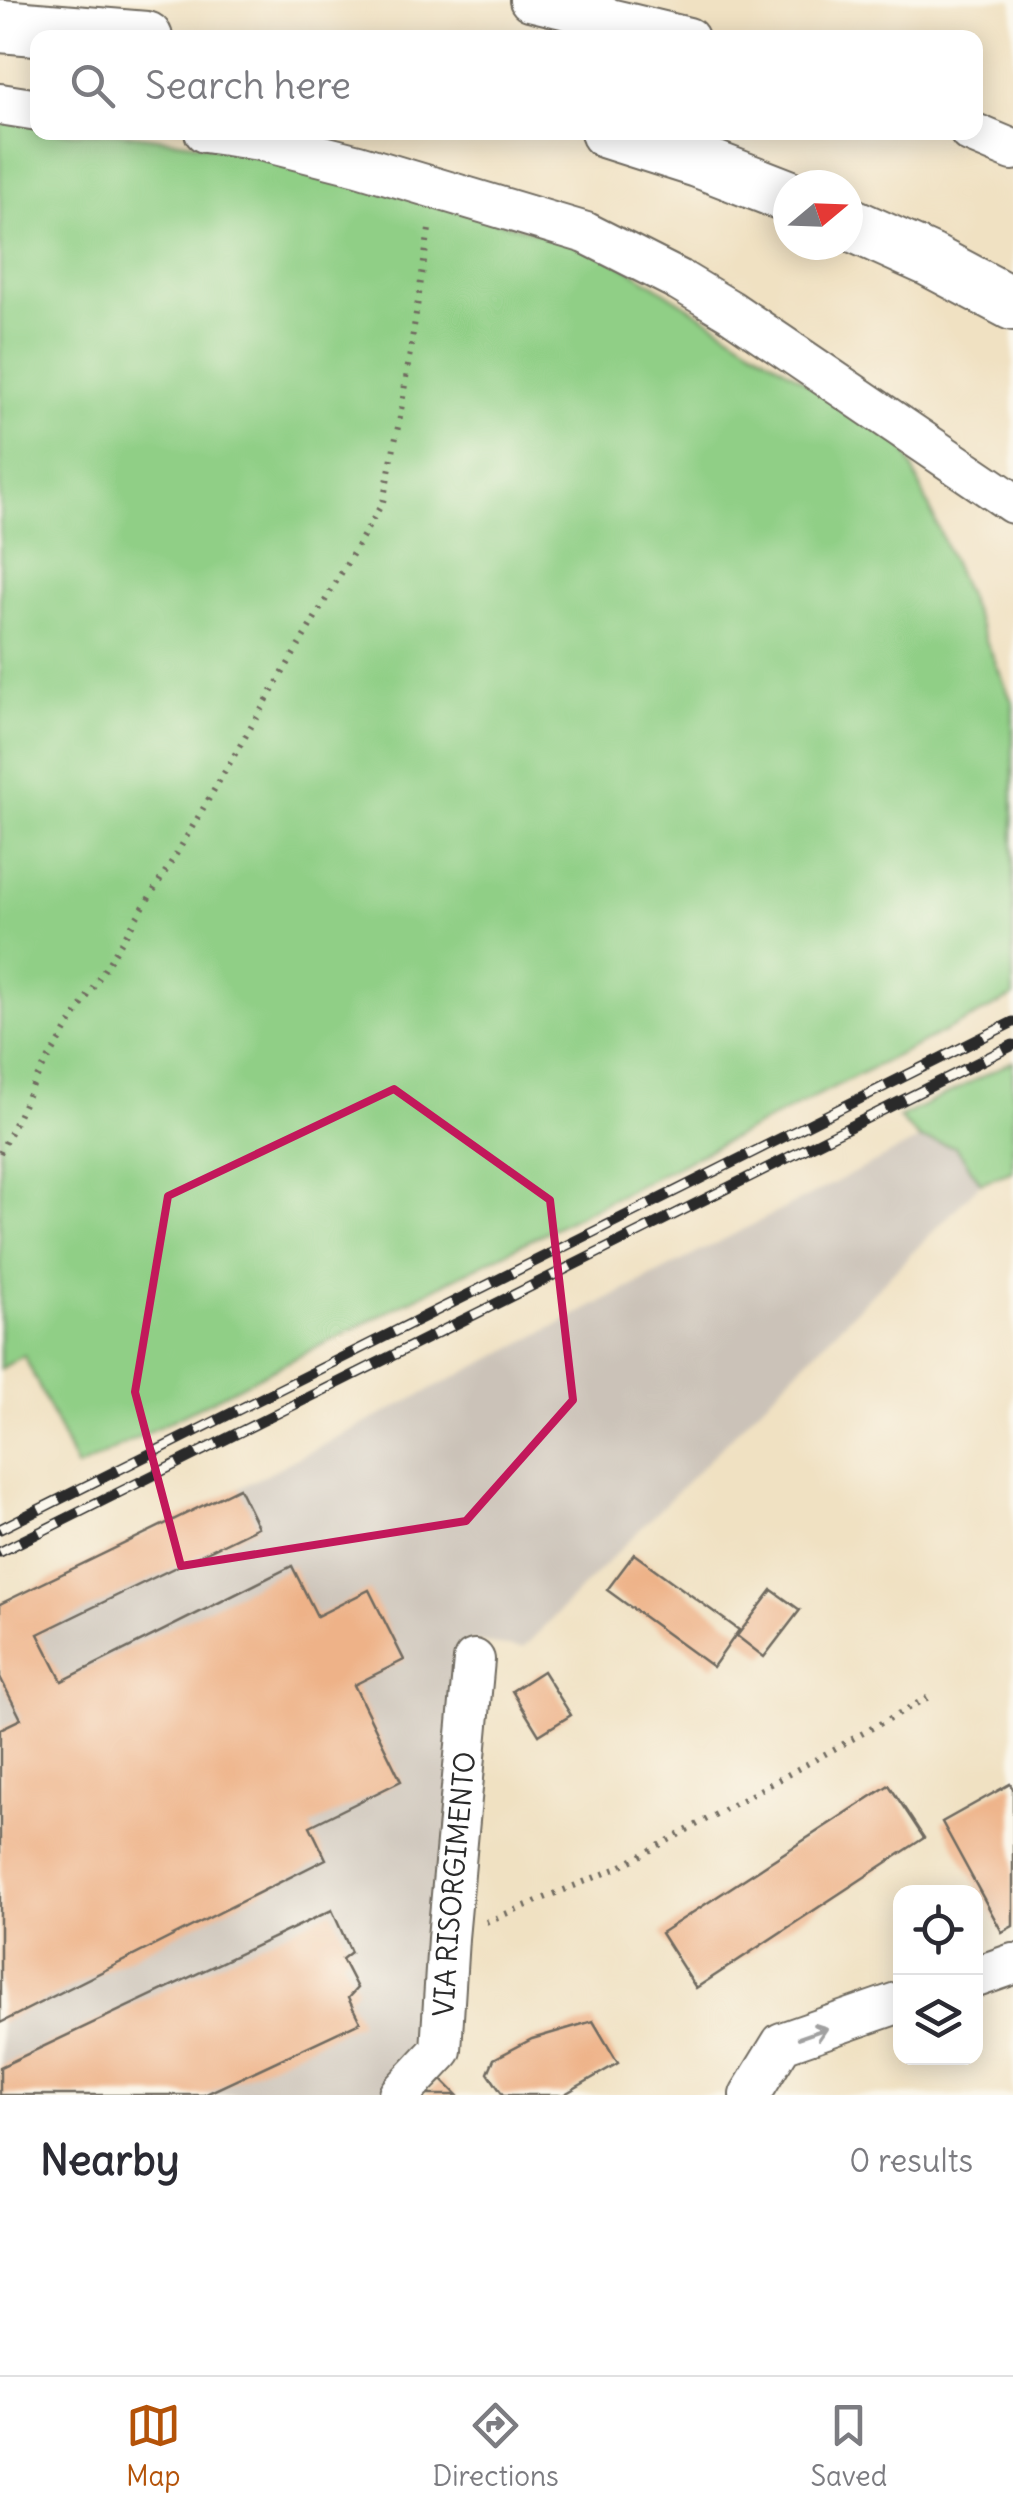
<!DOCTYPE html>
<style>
:root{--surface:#fff;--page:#f2f2f3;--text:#2b2b33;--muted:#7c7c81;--line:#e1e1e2;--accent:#b45309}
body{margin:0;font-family:Delius,sans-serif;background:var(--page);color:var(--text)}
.controls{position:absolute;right:30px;bottom:30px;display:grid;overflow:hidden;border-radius:20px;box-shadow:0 5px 25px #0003}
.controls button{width:90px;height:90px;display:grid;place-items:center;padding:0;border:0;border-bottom:2px solid var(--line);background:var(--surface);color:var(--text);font:50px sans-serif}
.compass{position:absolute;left:773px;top:170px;width:90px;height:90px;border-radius:50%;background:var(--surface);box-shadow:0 5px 25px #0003;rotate:71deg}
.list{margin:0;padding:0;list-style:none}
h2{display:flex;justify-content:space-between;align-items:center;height:130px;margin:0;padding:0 40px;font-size:42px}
h2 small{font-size:32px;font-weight:400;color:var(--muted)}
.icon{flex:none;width:55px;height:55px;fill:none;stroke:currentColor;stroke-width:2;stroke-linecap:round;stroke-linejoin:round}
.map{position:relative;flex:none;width:1013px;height:2095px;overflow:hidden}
.search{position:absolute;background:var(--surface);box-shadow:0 5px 25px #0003;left:30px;right:30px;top:30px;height:110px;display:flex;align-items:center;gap:25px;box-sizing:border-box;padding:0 35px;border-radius:20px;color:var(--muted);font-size:38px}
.sheet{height:280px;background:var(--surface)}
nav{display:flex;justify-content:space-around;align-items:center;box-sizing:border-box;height:140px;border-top:2px solid var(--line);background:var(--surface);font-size:28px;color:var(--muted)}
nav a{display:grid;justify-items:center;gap:5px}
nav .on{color:var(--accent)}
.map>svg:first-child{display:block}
</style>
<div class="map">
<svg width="1013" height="2095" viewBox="0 0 1013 2095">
<rect width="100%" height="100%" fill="#fbf7ec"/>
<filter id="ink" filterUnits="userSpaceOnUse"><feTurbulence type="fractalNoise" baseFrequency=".01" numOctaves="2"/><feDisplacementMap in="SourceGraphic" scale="20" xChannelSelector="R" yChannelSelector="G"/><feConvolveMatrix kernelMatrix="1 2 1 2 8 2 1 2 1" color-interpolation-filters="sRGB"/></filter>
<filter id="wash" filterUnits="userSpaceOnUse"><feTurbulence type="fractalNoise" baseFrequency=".0048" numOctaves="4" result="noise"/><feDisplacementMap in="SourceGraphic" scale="40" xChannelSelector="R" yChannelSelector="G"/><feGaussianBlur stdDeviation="2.25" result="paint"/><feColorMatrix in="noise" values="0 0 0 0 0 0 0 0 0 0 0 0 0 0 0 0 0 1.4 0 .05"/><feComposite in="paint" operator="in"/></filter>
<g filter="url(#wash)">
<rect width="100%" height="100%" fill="#f0e1c2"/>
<path fill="#cbc2b8" d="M920,1139L956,1147L981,1183L523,1648L467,1641L428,2050L385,2095H0V1604L239,1488Z"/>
<path fill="#90cf86" stroke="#5e7d58" stroke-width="2.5" d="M0,116L37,121L38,132L119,133L245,150L599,250L902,443L1013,704V997L77,1468L24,1355L0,1369Z
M1013,1061V1171L981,1183L956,1147L920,1139L899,1118Z"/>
<g id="blocks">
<path fill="#eeb288" d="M239,1488L258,1527L38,1634L62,1681L292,1566L317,1616L369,1590L404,1660L354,1685L401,1781L310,1826L326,1859L0,2023V1729L21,1719L0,1677V1604Z
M634,1554L739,1630L713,1667L607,1590Z
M772,1590L800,1610L764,1657L737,1636Z
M543,1671L571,1715L539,1735L512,1691Z
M1010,1784L1013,1789V1926L1002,1932L942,1822Z
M889,1785L924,1838L696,1988L661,1933Z
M332,1910L351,1952L342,1959L357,1988L348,1998L360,2022L204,2095H0V2067Z
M593,2021L618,2063L563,2095H503L488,2073L494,2059L532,2039Z
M442,2080L457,2095H426Z"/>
</g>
</g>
<g filter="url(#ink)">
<use href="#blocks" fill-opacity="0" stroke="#706b60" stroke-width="2.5"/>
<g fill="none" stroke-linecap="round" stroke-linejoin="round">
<defs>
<g id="minor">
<path d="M530,0L688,38"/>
<path d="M0,104L38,110"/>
<path d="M205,132L260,140L358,165L586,233L679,280L729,310L1013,503"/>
<path d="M970,132L1013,150"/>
<path d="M976,1977L1013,1964"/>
<path id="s1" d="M399,2095L441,2050L448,1938L474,1660"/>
<path d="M750,2095L782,2043L900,2002"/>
</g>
<path id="major" d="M0,26L146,38
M607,132L698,161L788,196
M848,223L930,260L1013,304"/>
</defs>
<use href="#minor" stroke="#706b60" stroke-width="44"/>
<use href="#major" stroke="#706b60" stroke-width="56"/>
<path stroke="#706b60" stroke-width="6" stroke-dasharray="2.5 8" stroke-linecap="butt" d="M0,1153L36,1079L177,853L383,502L400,417L430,223
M486,1922L620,1867L934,1694"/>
<use href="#minor" stroke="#fff" stroke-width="40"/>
<use href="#major" stroke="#fff" stroke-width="52"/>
<defs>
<path id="rail" d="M0,1529L1013,1022
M0,1552L1013,1045"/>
</defs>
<use href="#rail" stroke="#2b2b2b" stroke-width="11"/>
<use href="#rail" stroke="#fbf7ec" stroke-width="8" stroke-dasharray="22" stroke-linecap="butt"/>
</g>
<defs><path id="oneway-shaft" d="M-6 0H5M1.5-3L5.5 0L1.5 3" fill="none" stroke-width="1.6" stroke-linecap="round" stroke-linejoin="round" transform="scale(2.5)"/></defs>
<use stroke="#a0a0a0" href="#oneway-shaft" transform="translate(813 2033) rotate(-19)"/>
</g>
<path fill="none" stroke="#c2185b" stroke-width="8" stroke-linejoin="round" d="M394,1089L550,1200L573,1400L466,1521L181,1566L135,1392L168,1196Z"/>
<g text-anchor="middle" stroke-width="8" stroke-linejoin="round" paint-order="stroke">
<g font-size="28" fill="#2b2b2b" stroke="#fbf7ec">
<text dy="10" stroke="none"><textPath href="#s1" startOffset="228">VIA RISORGIMENTO</textPath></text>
</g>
</g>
</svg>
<div class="controls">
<button><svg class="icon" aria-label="locate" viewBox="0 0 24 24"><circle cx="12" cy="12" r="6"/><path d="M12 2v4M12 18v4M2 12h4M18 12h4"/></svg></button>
<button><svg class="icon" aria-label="layers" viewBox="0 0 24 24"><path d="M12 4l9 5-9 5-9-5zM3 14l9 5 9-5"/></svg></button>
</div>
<svg class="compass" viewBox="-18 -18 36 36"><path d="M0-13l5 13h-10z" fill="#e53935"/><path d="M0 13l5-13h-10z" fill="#7c7c81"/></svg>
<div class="search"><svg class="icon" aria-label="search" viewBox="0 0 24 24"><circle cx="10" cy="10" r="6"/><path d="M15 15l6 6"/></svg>Search here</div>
</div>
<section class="sheet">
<h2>Nearby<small>0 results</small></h2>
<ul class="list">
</ul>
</section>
<nav>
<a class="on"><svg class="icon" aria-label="map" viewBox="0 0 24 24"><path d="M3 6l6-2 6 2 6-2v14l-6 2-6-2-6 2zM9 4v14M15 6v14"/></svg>Map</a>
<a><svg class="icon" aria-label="directions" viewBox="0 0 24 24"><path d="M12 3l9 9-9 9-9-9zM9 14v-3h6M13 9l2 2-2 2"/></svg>Directions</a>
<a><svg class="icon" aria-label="saved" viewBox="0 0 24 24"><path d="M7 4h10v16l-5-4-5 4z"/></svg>Saved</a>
</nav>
